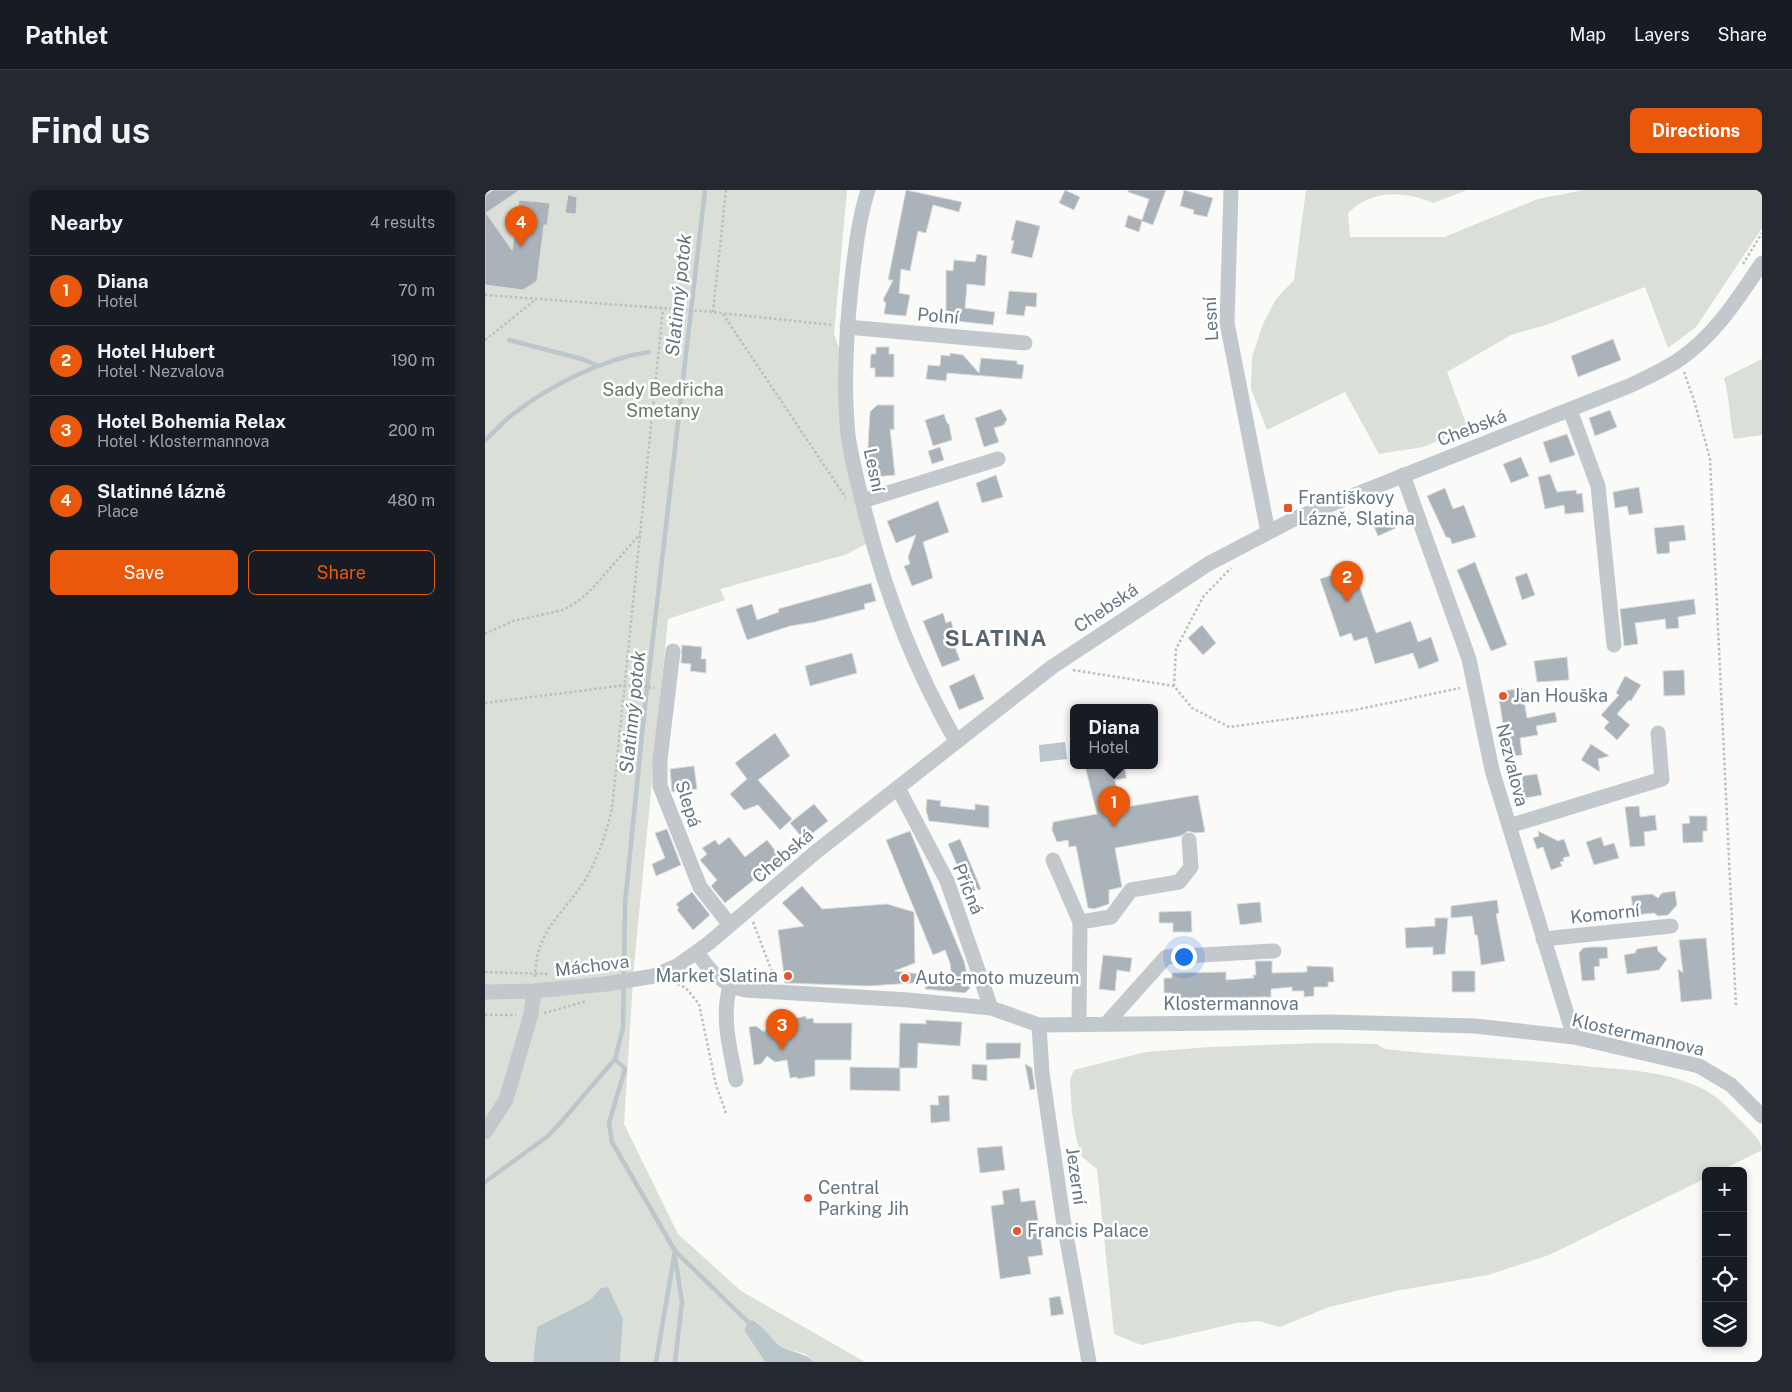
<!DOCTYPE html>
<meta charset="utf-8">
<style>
:root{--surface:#171b24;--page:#242831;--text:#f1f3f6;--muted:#9ea1a6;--line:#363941;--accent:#ea580c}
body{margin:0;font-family:"Public Sans",sans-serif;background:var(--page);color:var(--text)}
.controls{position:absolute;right:15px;bottom:15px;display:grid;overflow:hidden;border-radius:8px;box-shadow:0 2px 8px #0003}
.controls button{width:45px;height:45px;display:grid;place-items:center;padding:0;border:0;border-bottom:1px solid var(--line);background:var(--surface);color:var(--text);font:25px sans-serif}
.you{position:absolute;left:698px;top:766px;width:18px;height:18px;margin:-12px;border:4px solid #fff;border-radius:50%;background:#1a73e8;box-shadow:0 0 0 8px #1a73e833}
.badge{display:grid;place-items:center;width:32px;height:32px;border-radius:50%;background:var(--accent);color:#fff;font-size:16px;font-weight:700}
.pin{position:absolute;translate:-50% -41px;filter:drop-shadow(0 1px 2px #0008)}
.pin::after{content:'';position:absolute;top:26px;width:18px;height:15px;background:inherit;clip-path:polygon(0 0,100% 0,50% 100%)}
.popup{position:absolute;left:585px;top:514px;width:88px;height:65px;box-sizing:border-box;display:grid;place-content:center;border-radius:8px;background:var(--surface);filter:drop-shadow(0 1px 4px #0005);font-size:16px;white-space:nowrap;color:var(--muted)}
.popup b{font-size:19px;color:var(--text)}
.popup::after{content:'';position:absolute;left:50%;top:100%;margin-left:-10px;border:10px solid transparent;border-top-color:var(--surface)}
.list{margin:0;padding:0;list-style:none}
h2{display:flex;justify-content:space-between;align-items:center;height:65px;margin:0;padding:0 20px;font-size:21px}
h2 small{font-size:16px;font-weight:400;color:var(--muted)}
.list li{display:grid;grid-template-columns:32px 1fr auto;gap:15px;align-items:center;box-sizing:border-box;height:70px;padding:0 20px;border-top:1px solid var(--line)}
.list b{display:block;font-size:19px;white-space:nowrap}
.list p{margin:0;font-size:16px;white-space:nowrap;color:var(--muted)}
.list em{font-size:16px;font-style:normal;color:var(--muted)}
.actions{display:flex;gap:10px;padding:15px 20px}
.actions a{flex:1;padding:11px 0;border:1px solid var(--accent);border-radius:8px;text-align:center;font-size:18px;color:var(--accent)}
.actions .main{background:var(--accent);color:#fff}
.icon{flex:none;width:28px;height:28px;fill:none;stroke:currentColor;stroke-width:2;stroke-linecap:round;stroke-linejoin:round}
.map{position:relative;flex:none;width:1277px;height:1172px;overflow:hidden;border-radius:8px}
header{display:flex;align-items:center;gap:30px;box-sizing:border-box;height:70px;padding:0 25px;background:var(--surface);border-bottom:1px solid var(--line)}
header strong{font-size:24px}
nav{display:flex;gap:28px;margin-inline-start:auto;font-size:18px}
.intro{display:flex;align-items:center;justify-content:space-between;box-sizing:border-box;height:120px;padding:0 30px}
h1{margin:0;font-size:35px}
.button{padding:12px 22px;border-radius:8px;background:var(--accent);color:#fff;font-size:18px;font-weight:700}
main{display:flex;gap:30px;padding:0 30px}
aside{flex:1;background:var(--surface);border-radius:8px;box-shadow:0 2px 8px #0003}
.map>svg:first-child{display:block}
</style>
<header>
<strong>Pathlet</strong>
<nav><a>Map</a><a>Layers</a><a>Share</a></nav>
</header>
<div class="intro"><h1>Find us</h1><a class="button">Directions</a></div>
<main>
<aside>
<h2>Nearby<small>4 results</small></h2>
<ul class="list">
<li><span class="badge">1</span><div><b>Diana</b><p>Hotel</p></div><em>70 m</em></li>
<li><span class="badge">2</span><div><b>Hotel Hubert</b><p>Hotel · Nezvalova</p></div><em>190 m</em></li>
<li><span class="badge">3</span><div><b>Hotel Bohemia Relax</b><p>Hotel · Klostermannova</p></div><em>200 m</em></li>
<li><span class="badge">4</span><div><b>Slatinné lázně</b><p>Place</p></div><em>480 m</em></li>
</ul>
<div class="actions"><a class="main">Save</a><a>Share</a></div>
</aside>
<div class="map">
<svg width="1277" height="1172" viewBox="0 0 1277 1172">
<rect width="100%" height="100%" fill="#fafaf8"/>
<path fill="#dadfd7" d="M0,0H362L349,144L355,161L381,354L360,365L235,399L240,410L183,429L149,775L139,934L193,1044L256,1101L380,1172H329L320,1164L299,1158L285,1148L273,1133L263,1132L259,1140L280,1172H135L138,1129L122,1097L116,1098L105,1110L52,1137L48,1172H0Z
M821,0H982L948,13C917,0 887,0 863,23L865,47H959L1053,9L1099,0H1277V38L1211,137L1183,158L1160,97L1064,134L1026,145L962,182L983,239L938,257L894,264L860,202L782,240L766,199L767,167L778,134L791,109L809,90Z
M1277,169V245L1249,249C1244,229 1245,208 1239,188Z
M835,853L892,854L899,859C966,866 1033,869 1099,876C1140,880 1176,880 1214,897C1231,904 1245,920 1258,933C1264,940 1277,950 1277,960L1235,981H1221V988L1064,1065L1003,1085L910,1101L844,1117L795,1137L773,1131L752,1133L656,1155L629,1144L612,979L596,966L591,946L587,923L585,890L589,880L661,862L725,857Z"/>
<path fill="#bbc7cb" d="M580,552L582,569L555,572L554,555Z
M123,1097L138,1129L135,1172H48L52,1137L105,1110L116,1098Z
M267,1130C279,1136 285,1149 297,1157C308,1163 319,1162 329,1172H280L259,1140L263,1132Z"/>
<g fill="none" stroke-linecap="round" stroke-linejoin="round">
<path stroke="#bbc7cb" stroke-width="4.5" d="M24,150L97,169L113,176
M0,250C10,242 18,231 28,224C66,195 117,169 164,162
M130,869L140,879L124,933L127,952L190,1061L171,1172
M0,992L63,946L77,931L130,869L138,838L140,713L159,525L220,0
M190,1061L263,1132
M190,1172L197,1112L190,1067"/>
</g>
<path fill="#aab3b9" stroke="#dcdcda" d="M8,0H35L1,23L27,60L34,10L65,13L62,35H59L52,91L38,100L0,95V6Z
M421,0L477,12L474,22L448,15L441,43L433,41L425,81L416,79L414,103L425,105L421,126L399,124L401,113L398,110L408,90H403Z
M580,0L595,7L589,20L574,13Z
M643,0H681L668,35L657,31L654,42L640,37L643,25L657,30L664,9L643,2Z
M699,0L728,8L722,27L708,24L709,20L695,16Z
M83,5L92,7L91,24L80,23Z
M531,30L555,36L547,68L526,63L529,51L526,50Z
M492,64L502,66L500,96L482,94L480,118L510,122L508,135L461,130V80L468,81L469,70L490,72Z
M524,101L552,103L551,117L541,116L539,126L521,124Z
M1128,149L1136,170L1093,187L1086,166Z
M391,157H404V164H409V187H390V178H385L386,164H391Z
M465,163L478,165L494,183L496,168L532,171V174L539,175L537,189L462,183L461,191L441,189L443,175L455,176L456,165L465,166Z
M392,215H409V240L405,239L410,285L389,287L388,279L385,280L383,257L385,222Z
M516,219L522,229L519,235L509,238L514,252L499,257L490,228Z
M1125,220L1132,237L1110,246L1104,228Z
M459,224L462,233L464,234L467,250L448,256L440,230Z
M1082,244L1090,265L1065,273L1058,252Z
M455,257L459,270L447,274L443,261Z
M1036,267L1044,286L1026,293L1018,274Z
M1065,284L1072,302L1091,300L1092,304L1097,303L1099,322L1080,324L1079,315L1060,319L1053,287Z
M511,285L518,307L497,313L491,293Z
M1154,297L1158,323L1144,325L1142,316L1130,318L1128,302Z
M960,298L968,319L979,315L991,347L967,354L965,348L961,347L942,306Z
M453,311L464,342L438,352L448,388L427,396L419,376L425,374L423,367L431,345L411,353L402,331Z
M907,326L911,338L893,346L888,334Z
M1199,335L1201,350L1184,352L1185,363L1172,364L1169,338Z
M990,372L1022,455L1006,461L972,380Z
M868,378L891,443L926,431L933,452L946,447L954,471L934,479L928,463L890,474L882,447L869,451L866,443L855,447L835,389Z
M1042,383L1050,405L1037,410L1030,387Z
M386,393L391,411L379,414L380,419L330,432L305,436L262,450L251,419L267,414L272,430L294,422L293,419Z
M1209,409L1211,424L1193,427L1194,438L1181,439L1180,429L1150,433L1153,454L1139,456L1135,419Z
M458,423L461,433L466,431L472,449L467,450L475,470L457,477L438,431Z
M717,435L731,453L718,465L703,448Z
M197,455L217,457L216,469H221V483L205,481L206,474L196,473Z
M367,463L372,483L325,496L320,476Z
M1082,467L1084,490L1052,492L1049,471Z
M1199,480L1200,505L1179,506L1178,481Z
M489,484L499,509L474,520L464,496Z
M1140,486L1156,495L1146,511L1144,510L1132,524L1145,535L1132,550L1119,538L1124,532L1116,525L1134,505L1131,503Z
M1037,498L1042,528L1070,522L1072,532L1051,536L1053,545L1035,548L1037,565L1023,567L1013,502Z
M290,543L305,566L273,590L307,629L295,640L273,615L259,620L245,604L262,589L250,573Z
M1106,554L1124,566L1113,569L1115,582L1096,570Z
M209,576L212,599L187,602L185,579Z
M600,576H640L641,588L630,590L635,618L713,605L720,642L710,643L703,641L696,646L630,658L637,697L624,700V714L609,719L603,718L591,656L584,657L583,650L572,652L567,640L568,632L612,624Z
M1052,584L1057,605L1035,609L1032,594L1038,593L1037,586Z
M442,609L456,611L455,616L490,620V614L504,616V638L444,631L441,620Z
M329,614L343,631L319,650L305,633Z
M1154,616L1155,627L1170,625L1172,640L1159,642L1160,656L1145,657L1140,617Z
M1204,626H1222V641H1218V652L1198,653L1197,634L1205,633Z
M182,639L196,675L171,686L167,674L180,668L170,643Z
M425,641L479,771L485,798L480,803L440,799L441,792L384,796L300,793L293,740L319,736L297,713L317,696L337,719L402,714L429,722L430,773L409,781L467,788L465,773L460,760L448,765L401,650Z
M1053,641L1073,651L1079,649L1085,666L1078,668L1079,671L1075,672L1077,676L1066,680L1058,657L1052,659L1048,648L1054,646Z
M244,647L260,667L282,650L296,668L240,713L226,696L232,690L215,670L222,664L217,658L230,650L234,655Z
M1116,647L1119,656L1129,653L1134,668L1109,675L1101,652Z
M475,649L496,699L484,704L463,654Z
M1190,701L1192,715L1183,725L1173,726L1169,723L1149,725L1146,706L1167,704L1173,708L1177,703Z
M207,702L225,725L208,740L192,720L194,718L191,714Z
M1012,710L1014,723L1011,724L1020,771L996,775L993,749L992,745H990L987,726L966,728V716Z
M775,712L777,732L755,735L752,714Z
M706,721L707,742H688V733H674V722Z
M950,728H963L960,764L948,765V757L921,758L920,738L950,736Z
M1221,748L1227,809L1196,812L1193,779L1198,783L1194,750Z
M1172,756L1173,761L1182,769L1174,780L1142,784L1139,765L1150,763L1152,759Z
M1106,757H1122L1123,768L1114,769L1115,776L1109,777L1110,790L1097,791L1094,763L1098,758Z
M618,765L647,768L645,782L632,780L630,801L614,799Z
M770,771H787V783L822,782V776L848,777L849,792H843V797H829V806L819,807V801H807V797L786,799V807L696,808H687V803H679V788H687V783L741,782V790L769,788L768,785H771Z
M967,781H990V802H967Z
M321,826V829L328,828L329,833H367L366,870H330V886L312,889V887L305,888L302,870L290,872L282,866L276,874L269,875L264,837L271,836L279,842L285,834Z
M441,830L477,832L475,856L433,853L432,878H414L415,833L441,834Z
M501,853H536L535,868L501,870Z
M487,874L502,875V891L487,889Z
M540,874L547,878L550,899L545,900Z
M365,877L415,878V901L365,900Z
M464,905L465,931L446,933L445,915H454L453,906Z
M517,956L520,980L495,983L492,958Z
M534,998L536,1012L550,1010L558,1065L543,1067L546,1084L515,1089L506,1016L519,1014L517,1001Z
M575,1106L579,1124L566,1126L564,1108Z"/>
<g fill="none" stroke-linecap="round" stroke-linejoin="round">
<path stroke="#bbbfc2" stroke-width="2.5" stroke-dasharray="2.5 2.5" stroke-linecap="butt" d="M1258,74L1277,43
M0,105L217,121L348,135
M228,122L241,0
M238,124L361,308
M0,150L50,110
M1199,182L1209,210L1225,269L1251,816
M0,444L28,431L78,420L92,412L105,401L155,344
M588,480L689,496L707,518L744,537L870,520L975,498
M689,496L691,459L718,407L746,378
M0,513L141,495L170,498
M268,732L289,787
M0,782L63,784
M50,787C51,737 80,724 102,687C114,665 121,643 127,619L178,119
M188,792L201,798L214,814L231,895L241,923
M59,823L102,811
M0,825H31"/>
<path stroke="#c3c8cc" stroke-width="15" d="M383,0C373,31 370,64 366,97C361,146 358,195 363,245C367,272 374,299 381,326C401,405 430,480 471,551
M746,0L742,133L783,342
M362,137L540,153
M1085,220L1113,296L1129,455
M918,285L984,469L1007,580L1089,847
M377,311L513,269
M188,461L175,570V596L215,697L245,735
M413,598L462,691L506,818
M1024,636L1177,589L1173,543
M568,670L595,732
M1058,749L1186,736
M212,762C225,782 237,794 260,800L423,810L506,818L554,835L847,832L990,836L1089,847L1214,876L1246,895L1277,926
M245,796C236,828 245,858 251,890
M0,802L49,801L121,794L169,786L192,776L224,753L332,661L567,477L723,374L809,329L1144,196C1161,188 1179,180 1195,169C1231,144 1253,108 1277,73
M621,834L681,767L789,761
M554,835L557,883L578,1028L604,1172
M594,835L595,732L626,727L646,700L694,692L706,677L704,650
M0,942L21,910L46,824L49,801"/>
</g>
<g fill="#e4572e" stroke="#fff" stroke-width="2">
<rect x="798" y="313" width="10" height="10" rx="2.5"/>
<circle cx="1018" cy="506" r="5"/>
<circle cx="303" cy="786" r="5"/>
<circle cx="420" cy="788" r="5"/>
<circle cx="323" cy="1008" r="5"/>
<circle cx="532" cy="1041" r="5"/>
</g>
<g text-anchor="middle" stroke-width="5" stroke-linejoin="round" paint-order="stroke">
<g font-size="18" fill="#657683" stroke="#fff">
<text transform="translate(453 126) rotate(5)" y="6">Polní</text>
<text transform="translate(726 129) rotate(-93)" y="6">Lesní</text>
<text transform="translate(987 238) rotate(-21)" y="6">Chebská</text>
<text transform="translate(389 280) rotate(78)" y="6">Lesní</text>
<text transform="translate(621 418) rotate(-34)" y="6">Chebská</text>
<text transform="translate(1027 575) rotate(76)" y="6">Nezvalova</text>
<text transform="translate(203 614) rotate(72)" y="6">Slepá</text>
<text transform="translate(298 666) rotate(-40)" y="6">Chebská</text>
<text transform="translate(483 699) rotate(68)" y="6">Příčná</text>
<text transform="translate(1120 724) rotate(-6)" y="6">Komorní</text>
<text transform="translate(107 776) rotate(-7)" y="6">Máchova</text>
<text x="746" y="820">Klostermannova</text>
<text transform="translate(1153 845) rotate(13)" y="6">Klostermannova</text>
<text transform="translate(591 986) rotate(82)" y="6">Jezerní</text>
</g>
<g font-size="18" fill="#687a64" stroke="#fff">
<text x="178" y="206">Sady Bedřicha<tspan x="178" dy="21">Smetany</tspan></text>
</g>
<g font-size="18" fill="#657683" stroke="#fff" text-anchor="start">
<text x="813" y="314">Františkovy<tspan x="813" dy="21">Lázně, Slatina</tspan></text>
<text x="1028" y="512">Jan Houška</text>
<text x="293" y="792" text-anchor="end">Market Slatina</text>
<text x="430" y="794">Auto-moto muzeum</text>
<text x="333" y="1004">Central<tspan x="333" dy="21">Parking Jih</tspan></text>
<text x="542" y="1047">Francis Palace</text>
</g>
<g font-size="19" font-style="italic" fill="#60757c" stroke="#fff">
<text transform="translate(193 105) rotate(-84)" y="7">Slatinný potok</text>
<text transform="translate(147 522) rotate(-84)" y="7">Slatinný potok</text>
</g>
<g font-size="22" font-weight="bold" letter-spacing="1" fill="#57646e" stroke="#fff">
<text x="511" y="456">SLATINA</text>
</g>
</g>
</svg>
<div class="controls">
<button>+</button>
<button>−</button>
<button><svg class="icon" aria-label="locate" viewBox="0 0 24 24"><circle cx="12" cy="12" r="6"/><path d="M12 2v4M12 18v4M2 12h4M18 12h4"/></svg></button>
<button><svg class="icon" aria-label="layers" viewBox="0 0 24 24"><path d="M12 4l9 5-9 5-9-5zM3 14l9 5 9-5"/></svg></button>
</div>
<div class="you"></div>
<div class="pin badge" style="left:629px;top:637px">1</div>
<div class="popup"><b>Diana</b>Hotel</div>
<div class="pin badge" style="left:862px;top:412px">2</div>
<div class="pin badge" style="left:297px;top:860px">3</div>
<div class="pin badge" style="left:36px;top:57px">4</div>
</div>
</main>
